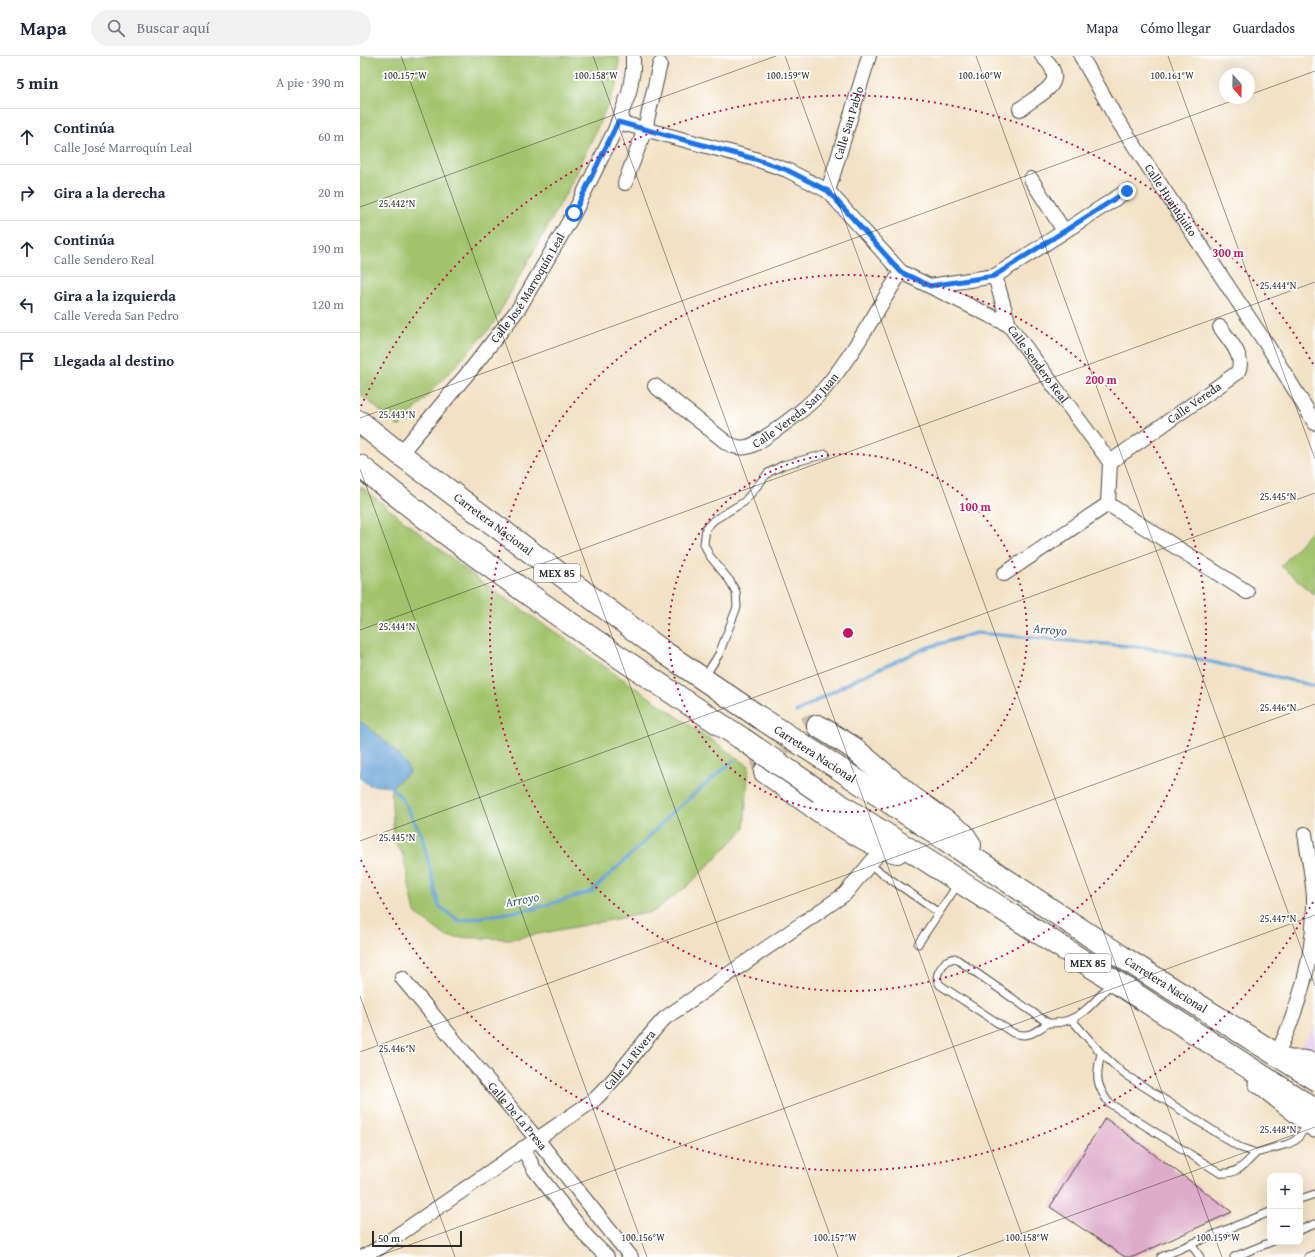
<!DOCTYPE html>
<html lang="es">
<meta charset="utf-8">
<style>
:root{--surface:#fff;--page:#f2f2f3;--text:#1f2937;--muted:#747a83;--line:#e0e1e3}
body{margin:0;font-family:"Gentium Book Plus",serif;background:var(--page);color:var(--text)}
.controls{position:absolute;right:12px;bottom:12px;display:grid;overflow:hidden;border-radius:8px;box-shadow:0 4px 16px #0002}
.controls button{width:36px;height:36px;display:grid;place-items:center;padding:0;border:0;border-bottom:1px solid var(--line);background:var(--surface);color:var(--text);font:20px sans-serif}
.compass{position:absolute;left:859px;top:12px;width:36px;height:36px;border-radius:50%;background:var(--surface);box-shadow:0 4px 16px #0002;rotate:160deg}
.scale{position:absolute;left:12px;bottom:10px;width:90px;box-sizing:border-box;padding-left:4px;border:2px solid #2b2b2b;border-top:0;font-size:11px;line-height:14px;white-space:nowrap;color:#2b2b2b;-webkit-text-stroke:3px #fff;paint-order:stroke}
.stop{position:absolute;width:12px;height:12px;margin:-9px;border:3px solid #1a73e8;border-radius:50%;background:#fff}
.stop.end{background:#1a73e8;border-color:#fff;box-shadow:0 1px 4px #0008}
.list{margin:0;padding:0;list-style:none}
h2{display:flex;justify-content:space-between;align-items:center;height:52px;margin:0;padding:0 16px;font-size:17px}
h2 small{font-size:13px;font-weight:400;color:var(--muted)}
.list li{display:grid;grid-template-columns:26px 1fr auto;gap:12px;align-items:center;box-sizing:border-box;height:56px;padding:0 16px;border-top:1px solid var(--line)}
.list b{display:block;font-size:15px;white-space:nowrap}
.list p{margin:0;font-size:13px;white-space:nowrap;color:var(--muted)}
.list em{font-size:13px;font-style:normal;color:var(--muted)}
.icon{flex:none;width:22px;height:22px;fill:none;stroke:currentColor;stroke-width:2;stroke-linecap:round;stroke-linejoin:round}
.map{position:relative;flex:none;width:955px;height:1201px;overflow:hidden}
header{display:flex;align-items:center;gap:24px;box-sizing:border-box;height:56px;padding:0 20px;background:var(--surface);border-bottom:1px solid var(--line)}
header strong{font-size:19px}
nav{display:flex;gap:22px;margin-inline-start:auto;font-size:14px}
.search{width:280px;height:36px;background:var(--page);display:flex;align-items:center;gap:10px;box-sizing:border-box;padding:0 14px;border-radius:22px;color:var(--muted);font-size:15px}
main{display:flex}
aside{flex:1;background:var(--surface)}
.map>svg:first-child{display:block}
</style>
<header>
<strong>Mapa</strong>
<div class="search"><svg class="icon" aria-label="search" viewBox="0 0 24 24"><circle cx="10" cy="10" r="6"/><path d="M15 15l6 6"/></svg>Buscar aquí</div>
<nav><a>Mapa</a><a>Cómo llegar</a><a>Guardados</a></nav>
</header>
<main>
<aside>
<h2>5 min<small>A pie · 390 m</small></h2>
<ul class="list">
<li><svg class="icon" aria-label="ahead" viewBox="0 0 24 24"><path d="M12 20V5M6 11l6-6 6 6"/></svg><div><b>Continúa</b><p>Calle José Marroquín Leal</p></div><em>60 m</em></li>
<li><svg class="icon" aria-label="right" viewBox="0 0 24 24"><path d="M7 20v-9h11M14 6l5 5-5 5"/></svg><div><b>Gira a la derecha</b></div><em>20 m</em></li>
<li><svg class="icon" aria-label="ahead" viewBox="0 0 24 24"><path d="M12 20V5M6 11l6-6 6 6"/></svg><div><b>Continúa</b><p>Calle Sendero Real</p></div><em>190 m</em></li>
<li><svg class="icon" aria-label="left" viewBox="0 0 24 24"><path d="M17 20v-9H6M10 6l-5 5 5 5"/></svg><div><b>Gira a la izquierda</b><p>Calle Vereda San Pedro</p></div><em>120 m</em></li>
<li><svg class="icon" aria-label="arrive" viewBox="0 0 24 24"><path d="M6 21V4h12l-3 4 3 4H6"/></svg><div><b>Llegada al destino</b></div></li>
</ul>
</aside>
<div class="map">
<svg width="955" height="1201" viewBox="0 0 955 1201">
<rect width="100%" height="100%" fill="#fff"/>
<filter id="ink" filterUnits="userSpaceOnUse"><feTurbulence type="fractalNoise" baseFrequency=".025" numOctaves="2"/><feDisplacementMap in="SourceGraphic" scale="8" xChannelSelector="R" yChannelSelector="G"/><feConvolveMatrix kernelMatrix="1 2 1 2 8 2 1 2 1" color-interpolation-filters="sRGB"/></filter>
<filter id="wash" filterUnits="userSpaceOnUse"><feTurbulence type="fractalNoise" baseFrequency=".012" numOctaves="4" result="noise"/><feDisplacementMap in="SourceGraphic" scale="16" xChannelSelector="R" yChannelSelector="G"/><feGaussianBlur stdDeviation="0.9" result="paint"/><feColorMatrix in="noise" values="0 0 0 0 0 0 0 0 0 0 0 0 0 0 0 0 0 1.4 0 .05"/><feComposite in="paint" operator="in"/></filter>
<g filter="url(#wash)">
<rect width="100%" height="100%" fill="#f2e2c5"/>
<path fill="#e7d2ef" d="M955,972V998L941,990Z"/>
<path fill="#a2c36c" stroke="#66774c" d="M0,0H258L259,4L257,28L215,121L132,270L39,371L0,338Z
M0,430L115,521L389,710L384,773L329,829L293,856L152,883L87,881L55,857L43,799L34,785L31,731L0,694Z
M955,471V539L921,510Z"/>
<path fill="#63a1d4" stroke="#476680" d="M0,665C19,680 39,694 50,716L31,731L9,729L0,722Z"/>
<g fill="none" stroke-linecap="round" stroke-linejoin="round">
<path stroke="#63a1d4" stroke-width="3.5" d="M436,656L496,623L566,592L616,577L791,592L955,630
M28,728L41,741L62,780L79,850L99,865L172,853L231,836L282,788L312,757L373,705"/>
</g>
<g id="blocks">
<path fill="#deacc9" d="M745,1062L872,1156L773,1201H765L690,1151Z"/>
</g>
</g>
<g filter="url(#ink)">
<use href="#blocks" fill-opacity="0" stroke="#494642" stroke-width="1"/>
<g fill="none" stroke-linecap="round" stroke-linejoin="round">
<path stroke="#cabda6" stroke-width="22" stroke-dasharray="22 11" stroke-linecap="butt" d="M405,716L402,708L413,696L441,674L449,670H458"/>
<defs>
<path id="lane" d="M344,622L359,598L377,551L376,536L370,525L349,499L344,488L346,472L354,464L384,446L408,417L423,409L466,398
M510,809L579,857
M558,888L598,828
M711,963L741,997L764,1018L879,1091L896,1097L928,1088L936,1084L949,1068
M688,967C674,977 669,982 653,977L580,929C573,920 581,912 586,905L595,902L688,967C717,969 734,947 751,927
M741,997C736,1019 735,1028 749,1047L860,1117C877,1119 885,1108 896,1097
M940,1143L955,1138
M940,1174L955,1168
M801,1201L831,1188
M840,1201L831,1188L910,1156
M874,1201L911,1186
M948,1201L955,1198"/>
<g id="street">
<path id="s1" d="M721,0L756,62L909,292L955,367"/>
<path d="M660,53C682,36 711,27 682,0"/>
<path id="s2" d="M258,66L395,103L427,114L468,135L541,216L649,269L750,406L748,448L887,536"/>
<path d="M671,123L704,175"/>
<path d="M265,127L285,73L300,8"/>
<path id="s3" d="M468,135L509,0"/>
<path d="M635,220L649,269"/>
<path d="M570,230L635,220L767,135"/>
<path id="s4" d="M295,330L367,387C387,398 396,387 413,376C431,363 449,350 464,333C494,298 516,255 541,216"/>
<path id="s5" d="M40,398L113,311L159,252L214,157L255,74L269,37L273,14V0"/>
<path id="s6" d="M750,406L877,317C887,302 868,283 860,271"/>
<path d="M644,518L748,448"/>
<path id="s7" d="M42,922L176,1082L271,1201"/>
<path d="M917,998C940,950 955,896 954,842C953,821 948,799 945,778"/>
<path d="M163,1092L174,1113L227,1181L247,1201"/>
<path id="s8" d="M3,1201L19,1192L234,1044C262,1018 279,989 305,962L485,838L523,792"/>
</g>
<path id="secondary" d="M928,1004H943L955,1006
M898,1027L955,1072"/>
<g id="highway">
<path id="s9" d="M0,366L40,398L305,597L399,661"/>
<path d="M0,410C121,509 251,597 381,682"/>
<path d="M458,670L492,691L550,740L603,778L610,789"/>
<path id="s10" d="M478,712L762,901L955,1023"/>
<path d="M405,716C441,741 495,785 537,796"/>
<path d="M460,736L955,1054"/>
</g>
</defs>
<use href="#lane" stroke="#494642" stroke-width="9"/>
<use href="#street" stroke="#494642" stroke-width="16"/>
<use href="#secondary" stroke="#494642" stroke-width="21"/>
<use href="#highway" stroke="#494642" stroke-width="24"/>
<use href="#lane" stroke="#fff" stroke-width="7"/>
<use href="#street" stroke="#fff" stroke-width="14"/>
<use href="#secondary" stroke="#fff" stroke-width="19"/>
<use href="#highway" stroke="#fff" stroke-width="22"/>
<defs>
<path id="highway-bridge" d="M399,661L478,712
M381,682L460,736"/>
</defs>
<use href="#highway-bridge" stroke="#494642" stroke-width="24" stroke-linecap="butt"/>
<use href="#highway-bridge" stroke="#fff" stroke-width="22"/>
</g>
</g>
<g fill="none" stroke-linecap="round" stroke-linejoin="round" filter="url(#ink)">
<path stroke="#1a73e8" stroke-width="5" d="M214,157L258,66L395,103L427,114L468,135L541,216L570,230L634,220L767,135"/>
</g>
<path fill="none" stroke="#2b2b2b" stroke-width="1" stroke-opacity="0.45" d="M41,0L478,1201M233,0L670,1201M425,0L862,1201M616,0L955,930M808,0L955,403M889,39L955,15M0,151L416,0M0,362L880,42M0,413L287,1201M0,574L955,226M0,785L955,437M0,940L95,1201M0,996L955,648M16,1201L955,859M597,1201L955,1071"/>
<g fill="none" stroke="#c2185b" stroke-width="2" stroke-dasharray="2 4">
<circle cx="488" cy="577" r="179"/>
<circle cx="488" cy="577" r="358"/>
<path d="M953 846A537 537 0 0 1 1 804M1 350A537 537 0 0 1 953 308"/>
</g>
<g text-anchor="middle" stroke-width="3.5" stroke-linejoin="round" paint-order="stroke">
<g fill="#fff" stroke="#6b6b6b" stroke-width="1">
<rect x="174" y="508" width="46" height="18" rx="3"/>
<rect x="705" y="898" width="46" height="18" rx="3"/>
</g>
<g font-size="11" font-weight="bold" fill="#2b2b2b">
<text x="197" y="521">MEX 85</text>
<text x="728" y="911">MEX 85</text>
</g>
<g font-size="12" fill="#2b2b2b" stroke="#fff">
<text dy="4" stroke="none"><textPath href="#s3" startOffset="71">Calle San Pablo</textPath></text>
<text dy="4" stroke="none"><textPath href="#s1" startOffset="170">Calle Huajuquito</textPath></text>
<text dy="4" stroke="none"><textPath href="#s5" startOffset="210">Calle José Marroquín Leal</textPath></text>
<text dy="4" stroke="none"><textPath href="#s2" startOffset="500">Calle Sendero Real</textPath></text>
<text dy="4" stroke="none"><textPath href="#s6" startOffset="103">Calle Vereda</textPath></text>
<text dy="4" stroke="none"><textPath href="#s4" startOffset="174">Calle Vereda San Juan</textPath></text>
<text dy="4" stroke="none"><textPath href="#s9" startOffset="168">Carretera Nacional</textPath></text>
<text transform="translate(455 698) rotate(33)" y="4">Carretera Nacional</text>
<text dy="4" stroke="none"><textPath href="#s10" startOffset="393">Carretera Nacional</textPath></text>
<text dy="4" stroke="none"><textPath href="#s8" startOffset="333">Calle La Rivera</textPath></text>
<text dy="4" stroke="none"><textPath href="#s7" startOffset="180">Calle De La Presa</textPath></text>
</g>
<g font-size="13" font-style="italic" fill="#446077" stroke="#fff">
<text transform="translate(690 573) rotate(5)" y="5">Arroyo</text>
<text transform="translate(162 843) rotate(-11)" y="5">Arroyo</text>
</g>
</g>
<g font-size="10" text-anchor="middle" fill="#2b2b2b" stroke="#fff" stroke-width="3.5" stroke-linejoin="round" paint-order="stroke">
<text x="45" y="23">100.157°W</text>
<text x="236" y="23">100.158°W</text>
<text x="428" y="23">100.159°W</text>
<text x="620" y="23">100.160°W</text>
<text x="812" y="23">100.161°W</text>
<text x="37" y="151">25.442°N</text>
<text x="918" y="233">25.444°N</text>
<text x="37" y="362">25.443°N</text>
<text x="918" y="444">25.445°N</text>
<text x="37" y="574">25.444°N</text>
<text x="918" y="655">25.446°N</text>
<text x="37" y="785">25.445°N</text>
<text x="918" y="866">25.447°N</text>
<text x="37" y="996">25.446°N</text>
<text x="918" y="1077">25.448°N</text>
<text x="283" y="1185">100.156°W</text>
<text x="475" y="1185">100.157°W</text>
<text x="667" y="1185">100.158°W</text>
<text x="858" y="1185">100.159°W</text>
</g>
<circle cx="488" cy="577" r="6" fill="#c2185b" stroke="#fff" stroke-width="2"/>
<g font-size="12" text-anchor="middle" font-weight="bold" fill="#c2185b" stroke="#fff" stroke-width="3.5" stroke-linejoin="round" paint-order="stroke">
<text x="868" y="201">300 m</text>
<text x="741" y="328">200 m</text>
<text x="615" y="455">100 m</text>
</g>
</svg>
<div class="controls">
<button>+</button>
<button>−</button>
</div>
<svg class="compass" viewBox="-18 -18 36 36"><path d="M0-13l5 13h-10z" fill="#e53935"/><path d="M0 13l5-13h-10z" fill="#747a83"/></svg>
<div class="scale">50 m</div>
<div class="stop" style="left:214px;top:157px"></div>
<div class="stop end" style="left:767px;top:135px"></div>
</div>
</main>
